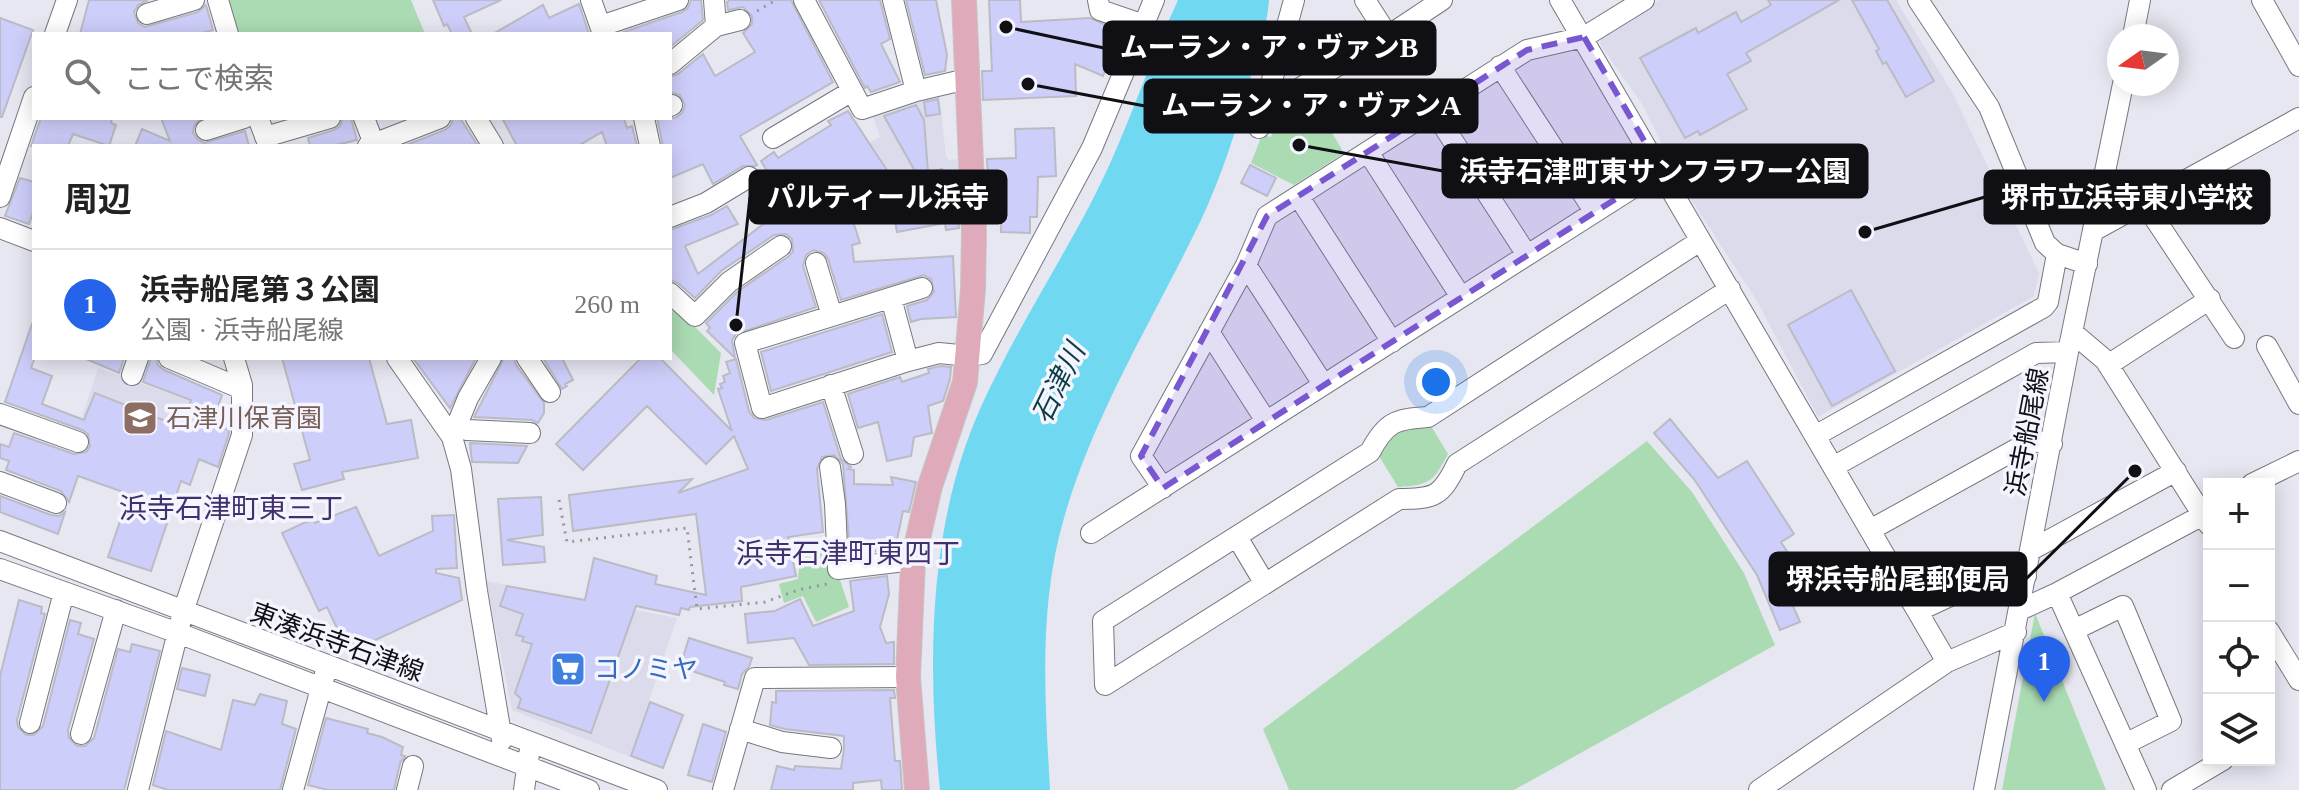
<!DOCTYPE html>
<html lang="ja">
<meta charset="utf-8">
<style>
:root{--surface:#fff;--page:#f6f6f6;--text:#222;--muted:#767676;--line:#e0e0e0;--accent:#2563eb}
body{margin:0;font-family:"Times New Roman","Noto Sans JP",serif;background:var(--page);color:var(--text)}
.controls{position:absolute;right:24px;bottom:24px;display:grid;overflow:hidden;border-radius:0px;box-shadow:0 4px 20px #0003}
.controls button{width:72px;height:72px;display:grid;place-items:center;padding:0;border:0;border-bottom:2px solid var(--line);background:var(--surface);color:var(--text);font:40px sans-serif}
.compass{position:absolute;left:2107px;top:24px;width:72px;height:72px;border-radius:50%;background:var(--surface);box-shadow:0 4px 20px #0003;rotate:256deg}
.you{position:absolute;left:1436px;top:382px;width:28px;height:28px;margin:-20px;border:6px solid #fff;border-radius:50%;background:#1a73e8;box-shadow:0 0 0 12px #1a73e833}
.badge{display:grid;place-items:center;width:52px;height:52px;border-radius:50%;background:var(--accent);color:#fff;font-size:26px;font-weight:700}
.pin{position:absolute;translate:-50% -66px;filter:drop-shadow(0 2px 4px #0008)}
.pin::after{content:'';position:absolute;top:42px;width:28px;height:24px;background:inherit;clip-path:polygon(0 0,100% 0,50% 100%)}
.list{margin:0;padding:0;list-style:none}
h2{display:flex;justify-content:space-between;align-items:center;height:104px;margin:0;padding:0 32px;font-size:34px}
h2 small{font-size:26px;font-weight:400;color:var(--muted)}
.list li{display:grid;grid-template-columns:52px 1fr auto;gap:24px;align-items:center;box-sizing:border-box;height:112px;padding:0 32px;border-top:2px solid var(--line)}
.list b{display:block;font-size:30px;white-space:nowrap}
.list p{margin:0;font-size:26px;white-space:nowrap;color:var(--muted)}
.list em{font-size:26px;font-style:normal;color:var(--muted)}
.icon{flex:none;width:44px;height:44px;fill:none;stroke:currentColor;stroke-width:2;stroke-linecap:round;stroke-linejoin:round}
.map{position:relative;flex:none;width:2299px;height:790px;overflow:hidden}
.search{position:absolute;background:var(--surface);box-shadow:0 4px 20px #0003;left:32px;top:32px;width:640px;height:88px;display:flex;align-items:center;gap:20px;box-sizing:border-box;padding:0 28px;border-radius:0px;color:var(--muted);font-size:30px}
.panel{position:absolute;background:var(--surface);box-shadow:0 4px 20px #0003;left:32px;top:144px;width:640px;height:216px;border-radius:0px}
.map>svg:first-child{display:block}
</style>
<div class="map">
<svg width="2299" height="790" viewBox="0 0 2299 790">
<rect width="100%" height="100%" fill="#e7e7f2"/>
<path fill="#dbdbec" d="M1660,0H1896L1953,94L2039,273L2034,296L1818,417L1757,301L1685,190L1642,104L1600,44L1602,33Z
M939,94L946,156L949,160L961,159L963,199L865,219L842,218L820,203L804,178L880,137L872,114Z
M98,368L236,417L232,441L222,470L82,417Z
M486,581L677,618L630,757L512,710Z"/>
<path fill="#abdbb3" d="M228,0H411L425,34H239Z
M1310,96L1344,153L1294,185L1251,163L1262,135L1271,137L1279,115Z
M676,308L721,353L714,395L670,349V313Z
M1431,426L1448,454C1433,482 1430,485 1398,487L1379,456C1394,428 1400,427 1431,426Z
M1647,441L1692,492L1744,573L1775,645L1514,790H1289L1263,729Z
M801,548L825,549L831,553L849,607L816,622L803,596L784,603L779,584L798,579Z
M2035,613L2106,790H2002Z"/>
<path fill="#71d8f2" d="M1178,0H1269C1267,28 1257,55 1249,83C1237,129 1221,177 1201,220C1154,318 1094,413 1064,518C1038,607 1045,699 1050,790H940C927,664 928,526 980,409C1013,335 1058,267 1095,195C1127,132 1148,64 1178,0Z"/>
<path fill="#cecefa" stroke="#bbbbc5" stroke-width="2" d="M89,0H148L138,5L134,12L138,23L145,27L198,12L206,5L213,30L200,34H80Z
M433,0H501L464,17L472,34H452L447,24L444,26Z
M691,0H701L703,20L670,47V34H618L682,12L688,8Z
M730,0H791L833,82L740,136L757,165L755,166H743L713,184L703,164L670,178V146H663L657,118H675L682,113L685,105L680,95L670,92V77L678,74L703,54L715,76L755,52L743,33L752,24V16L743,7L728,10L727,2Z
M819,0H880L890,39L881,44L900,82L871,92L867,86L865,88Z
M906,0H936L947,55L945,71L925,75Z
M989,0H1020L1021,22L1090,18L1120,31L1103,76L1075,64L1076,96L983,100L982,71H992Z
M1768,0H1839L1746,53L1751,61L1727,74L1747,109L1700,135L1698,131L1685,138L1640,58L1696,28L1698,33L1736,12L1741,22L1771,5Z
M1852,0H1887L1934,81L1906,97L1886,62L1883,64L1876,51L1879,49Z
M579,4L589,34H493L543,5L549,18Z
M0,18L33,30L2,117H0Z
M938,99L940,114L926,116L924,102Z
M916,105L924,120L928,172L942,169L951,206L957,205L959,228L946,230L945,223L897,232L892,204L850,212L860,243L852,245L854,262L953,256L956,317L921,319L911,322L907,306L927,300L934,292L931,279L924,275L841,300L828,259L824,253L813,250L806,255L803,266L816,307L736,334L732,340L735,358L707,331L710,328L706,323L737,292L789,256L793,251L792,239L786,234L774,235L721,271L695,298L678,283L670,280V230L711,215L727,206L738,224L685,246L698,274L783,209L787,216L823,202L807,173L778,190L761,161L774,152L778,158L831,125L828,121L848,111L902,193L921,182L884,116Z
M41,118H112L111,123L116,125L109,146L73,134L68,146H31Z
M161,118H201L194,126L193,133L198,140L204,143L245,131L249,146H135L142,129L170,141Z
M343,118H351L357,140L332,146H310L308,138L334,130L340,126Z
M453,118H460L478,146H404L445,130L451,125Z
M502,118H626L624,119L627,128L632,126L637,146H607L602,132L578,146H517Z
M1054,128L1056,176L1038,177L1037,217H1030V233L1001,232L1002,177L988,178L987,159L1016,158L1015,129Z
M1250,165L1276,178L1267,196L1241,183Z
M20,178L34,182V209L29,224L5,216Z
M1851,290L1895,371L1832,406L1788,325Z
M882,314L892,352L771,391L761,352Z
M32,324L34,325V360L31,368L52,376L42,404L84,420L95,393L181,427L191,400L143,382L151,358H156L158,365L164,370L222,395L212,424L229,430V433L218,467L199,459L190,485L181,481L151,571L108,557L129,494L78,476L69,502L61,491L6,470L9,461L0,458V444L9,447L14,433L74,454L86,452L90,446L88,434L82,430L5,402Z
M84,358H124L119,373Z
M282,358H369L387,424L411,420L418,458L342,472L344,479L302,490L294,464L310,460Z
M413,358H476L450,408Z
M504,358H514L516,365L544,403V413L538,423L532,420L474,417Z
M543,358H562L573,380L565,384L567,386L562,389Z
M641,358H660L732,431L718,389L722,388L720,384L725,382L723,376L730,373L726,362L736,359L749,411L754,418L766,420L823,402L841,459L851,467L848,469L854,470V484L893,485L891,477L916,482L909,512L903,511L895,549L850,554L843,464L834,455L822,457L817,469L823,532L788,537L796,576L741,587L742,601L690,607L689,610L681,608L679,615L636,606L591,733L518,708L521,699L515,693L532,644L522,641L524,637L516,635L523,614L500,606L507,586L585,600L594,558L657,576L655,584L706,595L696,514L573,531L569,495L692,479L678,493L748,469L734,436L706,464L647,406L583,470L556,444Z
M940,366L951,367L950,379L943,401L928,406L932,433L914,437L911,456L887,461L878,422L858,428L848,394L900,377L902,382L929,373L928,369Z
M1670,419L1718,478L1747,461L1794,534L1781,542L1790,556L1775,565L1800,622L1780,630L1757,575L1694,479L1654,433Z
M470,443L527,446L518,463L472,462Z
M0,496L51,515L59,516L65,512L58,534L0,512Z
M541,497L543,535L507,540L544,547L545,562L503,565L498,499Z
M356,507L379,556L433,531L432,516L454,515L457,568L436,569V573L459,578L462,600L354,650L350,640L344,643L327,607L319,611L282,533L306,522L314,520L315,523Z
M887,576L889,594L880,627L886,643L894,642V664L809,665L794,638L748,643L745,614L775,611L800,599L813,626L854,611L850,581Z
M19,600L42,607L41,613L45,614L17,720L18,727L26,735H34L43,726L70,620L81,623L78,634L94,639L68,730L69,738L77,746H85L94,738L118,649L130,652L132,644L160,651L124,790H0V676Z
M689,638L752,658L749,667L742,674L738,689L724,685L725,682L680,667Z
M182,668L210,675L205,696L177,689Z
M894,690L895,698H890L895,761H900L902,790H882L881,780L853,783V790H771L777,766L794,770L795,766L841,769L844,749V736L785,729L770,725L772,702L776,703V691Z
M260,694L287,701L282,724L296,729L280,790H168L153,785L166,731L221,750L233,700L255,705Z
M650,702L683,715L663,768L631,756Z
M326,718L368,729L367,733L382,737L403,747L401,755L405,756L400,763L394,790H328L308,785Z
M703,724L726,732L712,782L688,775Z"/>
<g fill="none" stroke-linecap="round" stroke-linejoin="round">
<defs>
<path id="minor" d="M218,0L228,34
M591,0L603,34
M804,0L862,109L916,91L967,79
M893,0L916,91
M1098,0L1100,10L1144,25
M1365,0L1388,36
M1560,0L1947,662
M1918,0L1989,107L2045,243L2057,254L2087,264
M2262,0L2299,66
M147,14L194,0
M601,26L678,0
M716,26L740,20
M55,34L67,0
M2133,36L2140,0
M670,64L716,26L714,0
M1500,66L1594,211
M1300,88L1388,36L1442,0
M670,106L672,105
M1433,110L1527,255
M258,118L269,146
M364,118L374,144
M476,118L493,146
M644,118L650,146
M1259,128L1294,0
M206,130L244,118
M265,137L330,118
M773,138L852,91
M368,146L440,118
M1368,152L1461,297
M0,197L34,97
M1299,197L1392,342
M2145,204L2234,338
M670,217L706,203L749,177
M0,228L34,241
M2093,231L2299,118
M1700,241L1428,417C1395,419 1386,422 1370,452L1103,621L1105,685L1399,499C1434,499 1441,497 1457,464L1730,289
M816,263L832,316
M1246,265L1323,384
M922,288L745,343L762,408L908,361L939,353L969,356L982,354L1092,148L1154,0
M670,293L695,316L729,282L781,246
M891,298L908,361
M1209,332L1266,421
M2072,332L2105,360L2209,525
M2267,346L2299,404
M169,358L242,389
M397,358L452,437L461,469L477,591L502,740
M527,358L550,392
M2108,365L2210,299
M132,375L138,358
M831,385L853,454
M0,414L78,442
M457,425L467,430L530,433
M1815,436L2044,307L2048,302L2057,254
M452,437L468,398L491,358
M830,467L835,504L838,569L913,560
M1833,467L2036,353L2068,352
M0,482L56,503
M2252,484L2299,461
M1163,488L1141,456L1246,265L1267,216L1527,50L1584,37L1644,0
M1870,530L2031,441L2052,444
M1091,533L1661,170
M1237,537L1265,584
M0,541L657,790
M2031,550L2176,471
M0,569L178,633L589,790
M2057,593L2146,790
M2020,610L2057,593L2203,515
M1918,611L2006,570L2026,576
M2074,630L2123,606L2171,721L2125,744
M2269,631L2299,680
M30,723L64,592
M740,729L782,742L831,748
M81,734L116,610
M138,790L183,612L242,435V385L234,358
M293,790L325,674
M407,790L413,766
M524,790L529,754
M723,790L755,678L908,677
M1759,790L1947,662L2016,632
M1984,790L2068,352L2123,84
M2172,790L2223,760"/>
<path id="major" d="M917,790L908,677L913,560L930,486L965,382L973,289L974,232L964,0"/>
</defs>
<use href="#minor" stroke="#777780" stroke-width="22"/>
<use href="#major" stroke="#c6c6c7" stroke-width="26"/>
<path stroke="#96969e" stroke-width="3" stroke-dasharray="2 6" stroke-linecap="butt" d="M757,11L776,0
M559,500L567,542L687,528L697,609L765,602L798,590L827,584"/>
<use href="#minor" stroke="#fff" stroke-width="20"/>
<use href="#major" stroke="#dfabba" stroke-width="24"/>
</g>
<path fill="#7857d1" fill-opacity="0.2" stroke="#7857d1" stroke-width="6" stroke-dasharray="16 10" stroke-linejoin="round" d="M1584,37L1661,170L1163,488L1141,456L1267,216L1527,50Z"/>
<defs>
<symbol id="school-square" viewBox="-11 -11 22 22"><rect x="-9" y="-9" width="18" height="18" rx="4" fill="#8d6e63" stroke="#f4f5ff"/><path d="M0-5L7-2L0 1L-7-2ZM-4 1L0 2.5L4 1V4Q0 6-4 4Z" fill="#fff"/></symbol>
<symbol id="supermarket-square" viewBox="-11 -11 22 22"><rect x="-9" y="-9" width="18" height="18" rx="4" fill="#3f7fe0" stroke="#f4f5ff"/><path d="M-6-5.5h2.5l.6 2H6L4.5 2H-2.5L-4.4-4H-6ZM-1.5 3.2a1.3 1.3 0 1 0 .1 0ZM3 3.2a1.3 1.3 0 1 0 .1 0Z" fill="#fff"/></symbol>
</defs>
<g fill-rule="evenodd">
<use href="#school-square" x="120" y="398" width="40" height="40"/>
<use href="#supermarket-square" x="548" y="649" width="40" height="40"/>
</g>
<g text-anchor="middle" stroke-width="7" stroke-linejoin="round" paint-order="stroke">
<g font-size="26" fill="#785e54" stroke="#f4f5ff" text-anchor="start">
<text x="166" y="427">石津川保育園</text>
</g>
<g font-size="26" fill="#101014" stroke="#f4f5ff">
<text transform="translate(2027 432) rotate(-79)" y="9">浜寺船尾線</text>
<text transform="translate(337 642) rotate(20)" y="9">東湊浜寺石津線</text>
</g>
<g font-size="26" fill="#366cbe" stroke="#f4f5ff" text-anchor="start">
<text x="594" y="678">コノミヤ</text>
</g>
<g font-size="28" font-style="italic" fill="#0d3e48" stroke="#f4f5ff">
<text transform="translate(1058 383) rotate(-64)" y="10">石津川</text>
</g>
<g font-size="28" fill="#40316d" stroke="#f4f5ff">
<text x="231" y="518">浜寺石津町東三丁</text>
<text x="848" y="563">浜寺石津町東四丁</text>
</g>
</g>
<path fill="none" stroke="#101014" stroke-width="3" d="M1006 27L1104 48M1028 84L1145 106M1299 145L1443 171M736 325L750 197M1865 232L1985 197M2135 471L2026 579"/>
<g fill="#101014" stroke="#f4f5ff" stroke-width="3">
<circle cx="1006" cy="27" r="8"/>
<circle cx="1028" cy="84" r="8"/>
<circle cx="1299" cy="145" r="8"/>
<circle cx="736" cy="325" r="8"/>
<circle cx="1865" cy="232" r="8"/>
<circle cx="2135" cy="471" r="8"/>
</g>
<g fill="#101014" stroke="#101014" stroke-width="3">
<rect x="1104" y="22" width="331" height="52" rx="8"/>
<rect x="1145" y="80" width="332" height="52" rx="8"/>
<rect x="1443" y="145" width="424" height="52" rx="8"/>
<rect x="750" y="171" width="256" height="52" rx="8"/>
<rect x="1985" y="171" width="284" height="52" rx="8"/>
<rect x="1770" y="553" width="256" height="52" rx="8"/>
</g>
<g font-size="28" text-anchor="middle" font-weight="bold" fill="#fff">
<text x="1269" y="57">ムーラン・ア・ヴァンB</text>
<text x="1311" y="115">ムーラン・ア・ヴァンA</text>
<text x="1655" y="181">浜寺石津町東サンフラワー公園</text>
<text x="878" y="207">パルティール浜寺</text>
<text x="2127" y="207">堺市立浜寺東小学校</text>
<text x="1898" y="589">堺浜寺船尾郵便局</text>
</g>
</svg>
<div class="controls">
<button>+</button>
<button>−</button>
<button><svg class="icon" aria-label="locate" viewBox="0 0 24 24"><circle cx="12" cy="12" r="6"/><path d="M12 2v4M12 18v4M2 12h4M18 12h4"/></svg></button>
<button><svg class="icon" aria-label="layers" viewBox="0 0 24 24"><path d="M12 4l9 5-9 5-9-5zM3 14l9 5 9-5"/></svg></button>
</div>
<svg class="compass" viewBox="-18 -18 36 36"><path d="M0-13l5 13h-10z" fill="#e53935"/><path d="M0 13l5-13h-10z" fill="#767676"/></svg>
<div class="you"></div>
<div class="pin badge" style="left:2044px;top:702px">1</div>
<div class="search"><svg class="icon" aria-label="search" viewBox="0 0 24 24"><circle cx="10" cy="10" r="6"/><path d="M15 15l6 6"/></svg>ここで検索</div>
<section class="panel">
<h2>周辺<small></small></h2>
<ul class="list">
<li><span class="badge">1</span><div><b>浜寺船尾第３公園</b><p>公園 · 浜寺船尾線</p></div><em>260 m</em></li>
</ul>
</section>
</div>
